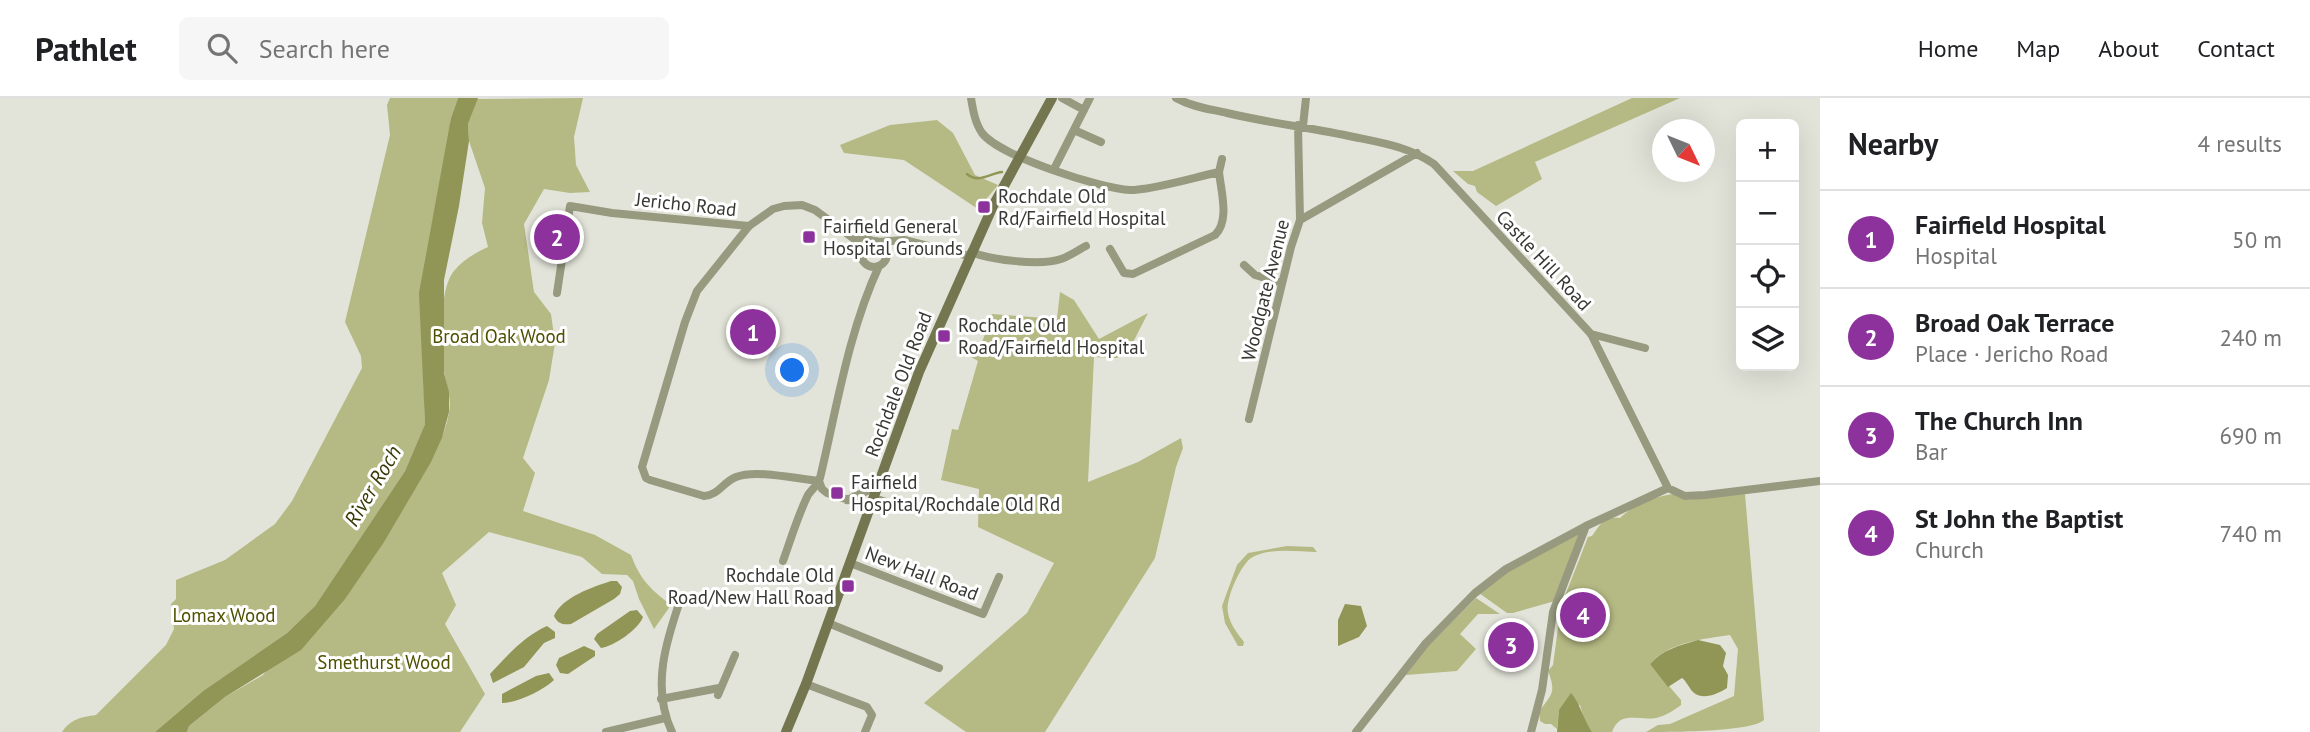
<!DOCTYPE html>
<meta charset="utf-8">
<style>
:root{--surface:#fff;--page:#f6f6f6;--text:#202124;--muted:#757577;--line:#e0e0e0;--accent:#8d329c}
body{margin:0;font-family:"PT Sans",sans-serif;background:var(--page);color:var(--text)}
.controls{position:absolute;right:21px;top:21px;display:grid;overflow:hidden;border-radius:10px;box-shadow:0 7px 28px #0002}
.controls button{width:63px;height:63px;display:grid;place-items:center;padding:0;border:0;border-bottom:2px solid var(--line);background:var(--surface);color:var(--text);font:35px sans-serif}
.compass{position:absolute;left:1652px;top:21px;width:63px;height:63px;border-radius:50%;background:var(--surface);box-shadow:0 7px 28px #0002;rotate:133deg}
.you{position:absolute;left:793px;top:273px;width:24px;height:24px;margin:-18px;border:5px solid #fff;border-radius:50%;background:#1a73e8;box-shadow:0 0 0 10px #1a73e833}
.badge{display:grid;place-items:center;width:46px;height:46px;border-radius:50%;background:var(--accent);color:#fff;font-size:23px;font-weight:700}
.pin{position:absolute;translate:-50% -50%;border:4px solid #fff;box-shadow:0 2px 7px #0006}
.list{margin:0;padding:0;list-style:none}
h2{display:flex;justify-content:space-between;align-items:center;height:91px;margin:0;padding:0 28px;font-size:30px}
h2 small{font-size:23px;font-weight:400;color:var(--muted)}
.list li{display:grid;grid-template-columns:46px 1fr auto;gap:21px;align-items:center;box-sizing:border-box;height:98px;padding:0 28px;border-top:2px solid var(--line)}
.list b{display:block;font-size:26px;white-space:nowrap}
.list p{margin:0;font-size:23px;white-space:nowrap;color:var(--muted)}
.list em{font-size:23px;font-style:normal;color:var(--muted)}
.icon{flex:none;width:38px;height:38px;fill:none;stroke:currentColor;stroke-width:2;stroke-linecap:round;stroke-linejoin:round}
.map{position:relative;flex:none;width:1820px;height:634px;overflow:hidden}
header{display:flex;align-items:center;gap:42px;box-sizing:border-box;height:98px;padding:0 35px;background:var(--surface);border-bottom:2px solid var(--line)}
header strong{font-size:33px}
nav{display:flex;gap:38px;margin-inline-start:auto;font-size:24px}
.search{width:490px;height:63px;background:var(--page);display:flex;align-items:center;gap:18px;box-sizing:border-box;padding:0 24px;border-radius:10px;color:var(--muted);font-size:26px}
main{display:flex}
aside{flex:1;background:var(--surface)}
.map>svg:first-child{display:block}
</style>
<header>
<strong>Pathlet</strong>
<div class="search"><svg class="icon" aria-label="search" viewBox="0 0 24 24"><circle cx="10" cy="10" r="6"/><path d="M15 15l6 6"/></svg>Search here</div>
<nav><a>Home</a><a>Map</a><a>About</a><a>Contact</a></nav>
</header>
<main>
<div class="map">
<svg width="1820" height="634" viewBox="0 0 1820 634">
<rect width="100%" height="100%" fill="#e3e4d9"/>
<path fill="#b5b983" d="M390,0H458L451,20L423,270L425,326L405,373L315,508L287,535L203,593L155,634H62C71,621 81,619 96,617L166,547L174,531L171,506L176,501V482L225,462L275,426L292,403L362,270L361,258L345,224L390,37L387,7Z
M583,0L574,39L576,67L590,94L570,95L544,91L524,126L534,194L551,216L555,245L549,282L523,360L535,375L523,413L595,437L631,457C640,481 650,491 671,507L654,531L639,501L633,483L627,477L602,476L582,459L489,434L442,475L456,507L445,526L485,596L460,634H187L189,628L225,599L263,577L416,388C430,365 444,342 449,315C452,300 446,287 444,273C442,248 438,192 454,173C463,162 475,155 488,149L482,125L485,90L469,43L468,26L477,1Z
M1632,0H1680L1535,64L1542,81L1496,108L1477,94L1475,88L1468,86L1453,73H1473Z
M937,22L953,35L975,77L998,87L978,111L904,62L844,55L840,47L890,27Z
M1060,194L1074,202L1099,241L1148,215L1128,254L1117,260L1094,259L1088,384L1138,364L1181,340L1183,350L1176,369L1155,460L1045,634H966L924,605L1027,515L1054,465L978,429L979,391L941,382L952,331L958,332L978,263L966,256L967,250L979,253L992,216L1057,221Z
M1673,396L1686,402L1745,396L1764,622C1752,634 1669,634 1646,634L1658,627L1670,626L1734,598L1738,551L1730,537C1703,541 1669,544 1650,566L1681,602V607C1673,613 1665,618 1656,620C1638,623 1620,612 1612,634H1592L1585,624L1580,607L1559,612L1557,631L1551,626H1545L1540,623L1539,614C1551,596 1557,596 1548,573L1553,567L1561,508L1588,439L1592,438C1600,426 1605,418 1620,420C1634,406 1654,399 1673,396Z
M1576,437H1581L1555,503L1513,515H1507L1479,495L1503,476Z
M1287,448L1313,449L1317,454C1298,454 1268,449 1251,460C1240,468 1225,502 1228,515C1230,526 1237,535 1244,544L1243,548H1238L1225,525L1222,508L1237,467L1248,455Z
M1476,500L1500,516H1478L1460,536L1476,551L1457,573L1406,577L1423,553Z"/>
<path fill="#919555" d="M458,0H478L468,26L469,43L459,108L444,182V275L449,294V314L442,340L431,364L384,444L345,501L301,552L225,599L189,628L187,634H155L203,593L287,535L315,508L405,373L425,326L419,195L451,20Z
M611,483H617L622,489L620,496L614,501L571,526C563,527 558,526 554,518C562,499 593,489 611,483Z
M1345,506L1361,508L1367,528L1359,539L1338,548V522Z
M637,512L643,519C638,532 614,548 601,550L594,541L597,536L630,513Z
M547,528L555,534V540L544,545L524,569L493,585L490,576C508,557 523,539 547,528Z
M1698,542L1720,547L1726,555L1723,568L1728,577L1727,590C1718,596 1702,603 1693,594C1689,590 1687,584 1682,580L1668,589L1650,566C1662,552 1680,547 1698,542Z
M584,548L595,553V558L568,576L560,575L556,567L559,560Z
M549,575L554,582C542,593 517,605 502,605V596L536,578Z
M1571,595C1581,607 1583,621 1592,634H1557L1559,612Z"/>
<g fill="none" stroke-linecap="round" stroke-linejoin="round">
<path stroke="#919555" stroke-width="2.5" d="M967,76C979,86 990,75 1002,74"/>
<path stroke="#979a7f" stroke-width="8" d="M971,0C973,12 975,25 982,35C999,58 1102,91 1130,92C1153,92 1195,79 1219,74C1221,93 1230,123 1215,137L1133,176L1124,175L1110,151
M1062,0L1084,12
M1176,0C1192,9 1210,11 1227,15C1269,25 1312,30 1354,39C1383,45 1409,49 1434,66L1591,236L1668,390L1685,398L1705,397L1820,383
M1303,28L1306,0
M1074,32L1101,44
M1054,71L1090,0
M1219,74L1222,61
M1300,122L1417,55
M849,134L873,143
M861 156a13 13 0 1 1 26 0a13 13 0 1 1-26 0Z
M878,144L904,142L969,158
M971,154C991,162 1041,168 1061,161C1070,158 1078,152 1086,148
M1244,167L1255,177L1282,185
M557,195L570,108L612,115L749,128
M1591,236L1645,250
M1249,321L1291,149L1300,122L1298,27
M819,383C797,381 756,371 736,379C723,384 719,397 704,398L650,382L646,380L642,369L685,224L697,193L749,128L773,111L784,108L802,107L815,112L857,143L862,155
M819,383L822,391L827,395L871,409
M874,400L910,412
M847,402L878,388
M783,463C791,441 798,417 808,397C812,391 818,387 820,380C837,309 848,235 879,168
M850,465L983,516L999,479
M828,525L939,570
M806,586L867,609L872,617L865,634
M718,597L735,557
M661,601L719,590
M606,634L665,620
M672,634C651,590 666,543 681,500
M1356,634L1426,545L1475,495L1506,471L1586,428L1668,390
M1531,634L1542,592L1553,514L1586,428"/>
<path stroke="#73764e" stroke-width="10" d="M786,634L806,586L919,274L993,108L1052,0"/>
</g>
<g fill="#8d329c" stroke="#fff" stroke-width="2.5">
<rect x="977" y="102" width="14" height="14" rx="3.5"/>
<rect x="802" y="132" width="14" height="14" rx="3.5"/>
<rect x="937" y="231" width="14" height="14" rx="3.5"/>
<rect x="830" y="388" width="14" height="14" rx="3.5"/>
<rect x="841" y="481" width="14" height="14" rx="3.5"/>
</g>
<g text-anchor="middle" stroke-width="6" stroke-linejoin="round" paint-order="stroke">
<g font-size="19" fill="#373834" stroke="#fff" text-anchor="start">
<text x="998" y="105">Rochdale Old<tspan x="998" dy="22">Rd/Fairfield Hospital</tspan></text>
<text x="823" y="135">Fairfield General<tspan x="823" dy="22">Hospital Grounds</tspan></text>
<text x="958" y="234">Rochdale Old<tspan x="958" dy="22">Road/Fairfield Hospital</tspan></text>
<text x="851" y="391">Fairfield<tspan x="851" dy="22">Hospital/Rochdale Old Rd</tspan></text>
<text x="834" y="484" text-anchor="end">Rochdale Old<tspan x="834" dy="22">Road/New Hall Road</tspan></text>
</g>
<g font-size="19" fill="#373834" stroke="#fff">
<text transform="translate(686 106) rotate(6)" y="7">Jericho Road</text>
<text transform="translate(1544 162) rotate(47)" y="7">Castle Hill Road</text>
<text transform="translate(1265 192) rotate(-76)" y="7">Woodgate Avenue</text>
<text transform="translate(898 286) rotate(-69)" y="7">Rochdale Old Road</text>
<text transform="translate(922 475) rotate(21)" y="7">New Hall Road</text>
</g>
<g font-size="19" fill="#4e5000" stroke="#fff">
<text x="499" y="245">Broad Oak Wood</text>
<text x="224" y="524">Lomax Wood</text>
<text x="384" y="571">Smethurst Wood</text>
</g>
<g font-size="21" font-style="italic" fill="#393b07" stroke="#fff">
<text transform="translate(373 388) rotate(-59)" y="7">River Roch</text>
</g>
</g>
</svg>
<div class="controls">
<button>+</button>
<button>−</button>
<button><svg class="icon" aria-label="locate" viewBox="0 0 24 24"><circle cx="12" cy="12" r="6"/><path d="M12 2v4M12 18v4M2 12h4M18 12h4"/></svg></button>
<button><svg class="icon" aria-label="layers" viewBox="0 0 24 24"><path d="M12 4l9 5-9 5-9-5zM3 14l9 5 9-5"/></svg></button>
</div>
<svg class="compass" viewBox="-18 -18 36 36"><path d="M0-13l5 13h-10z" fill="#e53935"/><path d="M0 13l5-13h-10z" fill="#757577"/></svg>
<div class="you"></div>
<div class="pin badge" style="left:753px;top:234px">1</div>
<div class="pin badge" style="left:557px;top:139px">2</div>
<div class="pin badge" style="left:1511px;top:547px">3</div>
<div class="pin badge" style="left:1583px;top:517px">4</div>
</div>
<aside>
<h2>Nearby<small>4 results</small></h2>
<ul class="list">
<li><span class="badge">1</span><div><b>Fairfield Hospital</b><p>Hospital</p></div><em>50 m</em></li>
<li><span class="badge">2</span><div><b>Broad Oak Terrace</b><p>Place · Jericho Road</p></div><em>240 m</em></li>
<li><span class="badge">3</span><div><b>The Church Inn</b><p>Bar</p></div><em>690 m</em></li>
<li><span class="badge">4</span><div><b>St John the Baptist</b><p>Church</p></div><em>740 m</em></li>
</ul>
</aside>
</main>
